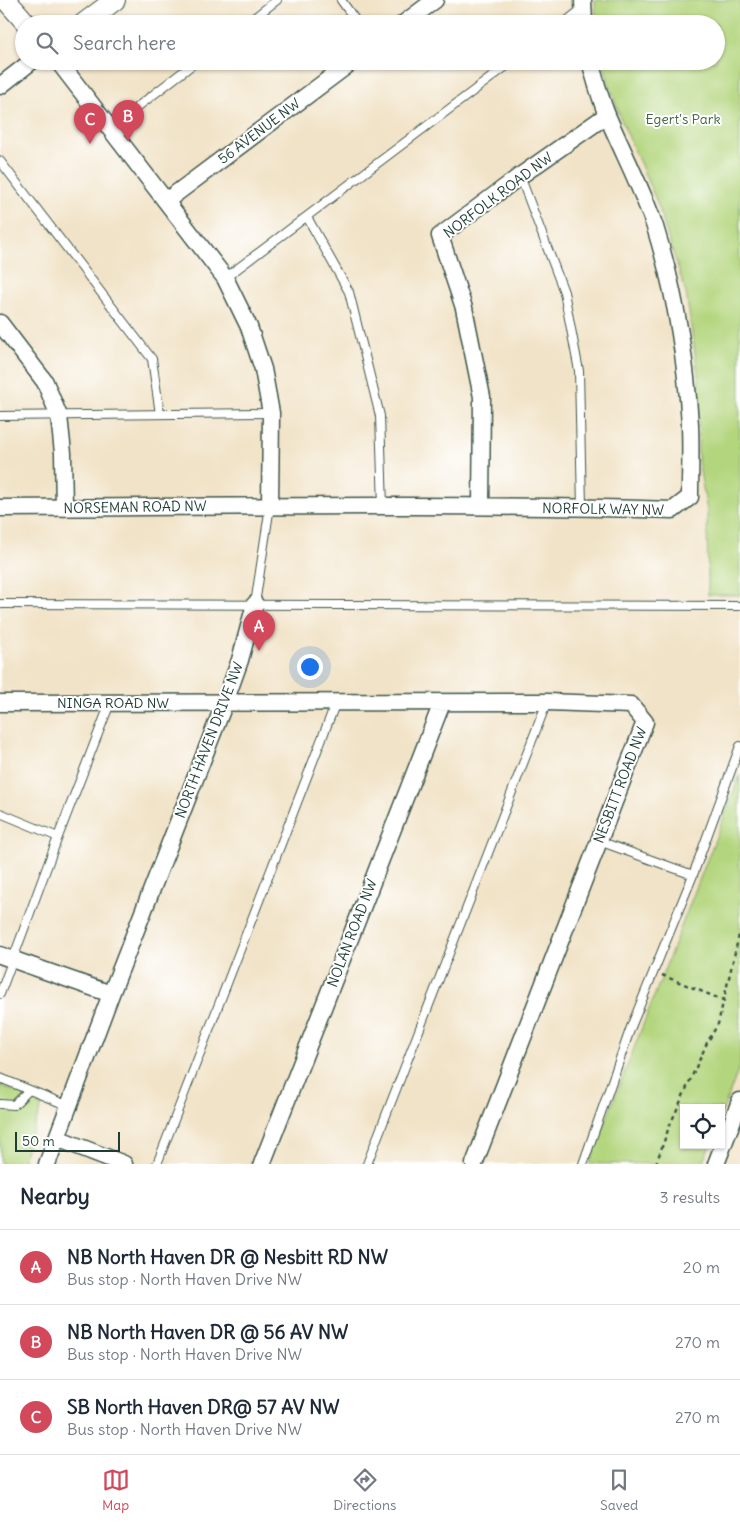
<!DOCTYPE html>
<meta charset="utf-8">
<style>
:root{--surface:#fff;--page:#f2f2f3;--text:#1f2937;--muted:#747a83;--line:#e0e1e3;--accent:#d1495b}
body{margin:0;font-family:Delius,sans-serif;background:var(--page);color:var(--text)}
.controls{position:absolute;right:15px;bottom:15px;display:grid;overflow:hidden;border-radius:0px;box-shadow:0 1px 4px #0004}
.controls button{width:45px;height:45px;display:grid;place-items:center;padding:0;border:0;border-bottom:1px solid var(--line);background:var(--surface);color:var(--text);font:25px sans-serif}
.scale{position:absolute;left:15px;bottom:12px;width:105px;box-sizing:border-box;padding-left:5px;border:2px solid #1f3d34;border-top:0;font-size:14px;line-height:18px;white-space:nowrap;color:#1f3d34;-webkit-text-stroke:4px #fff;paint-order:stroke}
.you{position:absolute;left:309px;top:666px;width:18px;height:18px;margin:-12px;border:4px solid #fff;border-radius:50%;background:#1a73e8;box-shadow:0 0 0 8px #1a73e833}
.badge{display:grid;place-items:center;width:32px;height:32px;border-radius:50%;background:var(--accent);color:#fff;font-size:16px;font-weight:700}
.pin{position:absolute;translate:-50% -41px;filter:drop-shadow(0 1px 2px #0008)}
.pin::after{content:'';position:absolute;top:26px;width:18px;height:15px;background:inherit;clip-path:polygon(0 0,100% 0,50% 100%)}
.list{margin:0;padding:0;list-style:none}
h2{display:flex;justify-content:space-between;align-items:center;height:65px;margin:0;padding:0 20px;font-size:21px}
h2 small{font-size:16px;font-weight:400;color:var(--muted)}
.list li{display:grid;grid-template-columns:32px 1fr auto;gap:15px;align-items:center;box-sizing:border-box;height:75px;padding:0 20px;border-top:1px solid var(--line)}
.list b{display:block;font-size:19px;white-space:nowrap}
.list p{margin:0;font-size:16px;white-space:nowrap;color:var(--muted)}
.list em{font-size:16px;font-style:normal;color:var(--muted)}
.icon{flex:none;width:28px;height:28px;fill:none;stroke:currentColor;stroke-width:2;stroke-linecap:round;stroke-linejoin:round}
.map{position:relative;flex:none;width:740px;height:1164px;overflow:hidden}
.search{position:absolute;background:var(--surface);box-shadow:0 1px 4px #0004;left:15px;right:15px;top:15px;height:55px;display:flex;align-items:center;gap:12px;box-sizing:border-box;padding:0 18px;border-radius:28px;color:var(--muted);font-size:19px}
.sheet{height:290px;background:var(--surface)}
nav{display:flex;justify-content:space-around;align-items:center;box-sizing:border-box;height:70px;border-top:1px solid var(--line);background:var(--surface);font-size:14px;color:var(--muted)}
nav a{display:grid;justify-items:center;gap:2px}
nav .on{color:var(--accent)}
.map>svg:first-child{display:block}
</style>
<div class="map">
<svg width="740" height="1164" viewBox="0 0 740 1164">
<rect width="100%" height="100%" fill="#fff"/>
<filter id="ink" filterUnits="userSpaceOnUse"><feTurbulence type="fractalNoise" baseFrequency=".02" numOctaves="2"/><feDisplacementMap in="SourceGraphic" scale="10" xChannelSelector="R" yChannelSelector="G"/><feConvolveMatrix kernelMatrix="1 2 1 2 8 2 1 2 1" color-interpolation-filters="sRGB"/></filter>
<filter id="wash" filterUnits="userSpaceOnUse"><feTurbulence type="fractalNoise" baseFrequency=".0096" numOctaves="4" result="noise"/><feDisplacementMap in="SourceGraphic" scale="20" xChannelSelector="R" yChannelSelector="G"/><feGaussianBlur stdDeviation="1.12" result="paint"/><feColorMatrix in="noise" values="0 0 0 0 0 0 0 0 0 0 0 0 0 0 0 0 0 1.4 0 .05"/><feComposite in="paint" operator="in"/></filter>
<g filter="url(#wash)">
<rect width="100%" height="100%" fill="#f1e3c7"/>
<path fill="#b3d57d" stroke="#698958" d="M595,0H740V595H708L707,511L698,460L699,380L686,293L656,200L620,117L602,61H716V24H596Z
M740,775V1066L721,1115V1108H684V1145H710L702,1164H589Z
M0,1085L43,1102L21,1164H0Z"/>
</g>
<g filter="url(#ink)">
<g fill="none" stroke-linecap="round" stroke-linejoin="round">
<defs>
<path id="service" d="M341,0L358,24
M246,24L277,0
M563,24L582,9
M110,128L197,61
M0,161L152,359L160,414
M520,176L564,292L579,371L582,507
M307,217L349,292L380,416L383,507
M225,278L513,61
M0,416L271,413
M0,604L740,606
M255,604L270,506
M0,813L58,837
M599,841L693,875
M0,994L58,837L110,703
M0,1078L69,1106
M0,1104L14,1105L29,1090
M157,1164L336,702
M367,1164L547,702
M583,1164L631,1027L693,875L740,746"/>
<path id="minor" d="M583,0L584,24
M403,24L435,0
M58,61L225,278L249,327L263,369L271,413L270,506
M0,86L32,61
M166,201L353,61
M0,323L45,382L59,416L63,453L64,508
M481,506L482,397L464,308L440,236L520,176L607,115
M0,508C224,507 448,503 673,510L690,497C690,473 691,449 690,425C686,358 675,291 655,227C642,188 623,153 607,115C600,98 595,79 590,61
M0,703L547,702L631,705L645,722L474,1164
M0,955L111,994
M57,1138L124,1164
M47,1164L111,994L225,702L240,660L255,604
M262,1164L442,703
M716,1164L740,1101"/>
<path id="tertiary" d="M6,0L27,24
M83,24L115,0"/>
</defs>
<use href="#service" stroke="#3e564a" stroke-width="10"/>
<use href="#minor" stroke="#3e564a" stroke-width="19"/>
<use href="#tertiary" stroke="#3e564a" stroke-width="22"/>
<path stroke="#3e564a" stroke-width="2.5" stroke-dasharray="4 4" stroke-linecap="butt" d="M662,975L725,1001
M656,1164L669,1127L707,1043L718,1024L740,931"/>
<use href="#service" stroke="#fff" stroke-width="8"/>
<use href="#minor" stroke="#fff" stroke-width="16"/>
<use href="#tertiary" stroke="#fff" stroke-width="20"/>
</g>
</g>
<g text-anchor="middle" stroke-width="4" stroke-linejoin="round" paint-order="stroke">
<g font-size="14" fill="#446346" stroke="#fff">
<text x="683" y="124">Egert's Park</text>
</g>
<g font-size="14" fill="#1f3d34" stroke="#fff">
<text transform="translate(259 131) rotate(-37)" y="5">56 AVENUE NW</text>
<text transform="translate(498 195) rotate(-37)" y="5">NORFOLK ROAD NW</text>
<text transform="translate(135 507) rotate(-1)" y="5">NORSEMAN ROAD NW</text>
<text transform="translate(603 509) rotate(1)" y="5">NORFOLK WAY NW</text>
<text x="113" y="708">NINGA ROAD NW</text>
<text transform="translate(209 740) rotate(-69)" y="5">NORTH HAVEN DRIVE NW</text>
<text transform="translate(620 785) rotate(-69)" y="5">NESBITT ROAD NW</text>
<text transform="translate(352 933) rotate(-69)" y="5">NOLAN ROAD NW</text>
</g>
</g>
</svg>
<div class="controls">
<button><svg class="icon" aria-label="locate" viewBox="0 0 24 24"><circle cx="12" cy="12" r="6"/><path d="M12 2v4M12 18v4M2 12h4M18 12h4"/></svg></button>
</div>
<div class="scale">50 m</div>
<div class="you"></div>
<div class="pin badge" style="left:259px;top:651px">A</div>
<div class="pin badge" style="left:128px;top:141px">B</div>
<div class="pin badge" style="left:90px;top:144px">C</div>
<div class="search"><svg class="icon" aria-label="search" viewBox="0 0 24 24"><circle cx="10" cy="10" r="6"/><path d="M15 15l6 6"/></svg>Search here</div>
</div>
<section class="sheet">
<h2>Nearby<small>3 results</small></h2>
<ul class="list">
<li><span class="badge">A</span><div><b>NB North Haven DR @ Nesbitt RD NW</b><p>Bus stop · North Haven Drive NW</p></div><em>20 m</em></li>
<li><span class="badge">B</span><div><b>NB North Haven DR @ 56 AV NW</b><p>Bus stop · North Haven Drive NW</p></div><em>270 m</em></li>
<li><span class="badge">C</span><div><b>SB North Haven DR@ 57 AV NW</b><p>Bus stop · North Haven Drive NW</p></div><em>270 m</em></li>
</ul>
</section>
<nav>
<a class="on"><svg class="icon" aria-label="map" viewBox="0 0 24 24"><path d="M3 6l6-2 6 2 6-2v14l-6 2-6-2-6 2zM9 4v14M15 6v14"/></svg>Map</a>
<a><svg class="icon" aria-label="directions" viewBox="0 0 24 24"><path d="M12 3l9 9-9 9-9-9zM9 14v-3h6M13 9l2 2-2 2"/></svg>Directions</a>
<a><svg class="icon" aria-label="saved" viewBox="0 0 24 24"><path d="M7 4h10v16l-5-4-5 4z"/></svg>Saved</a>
</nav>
